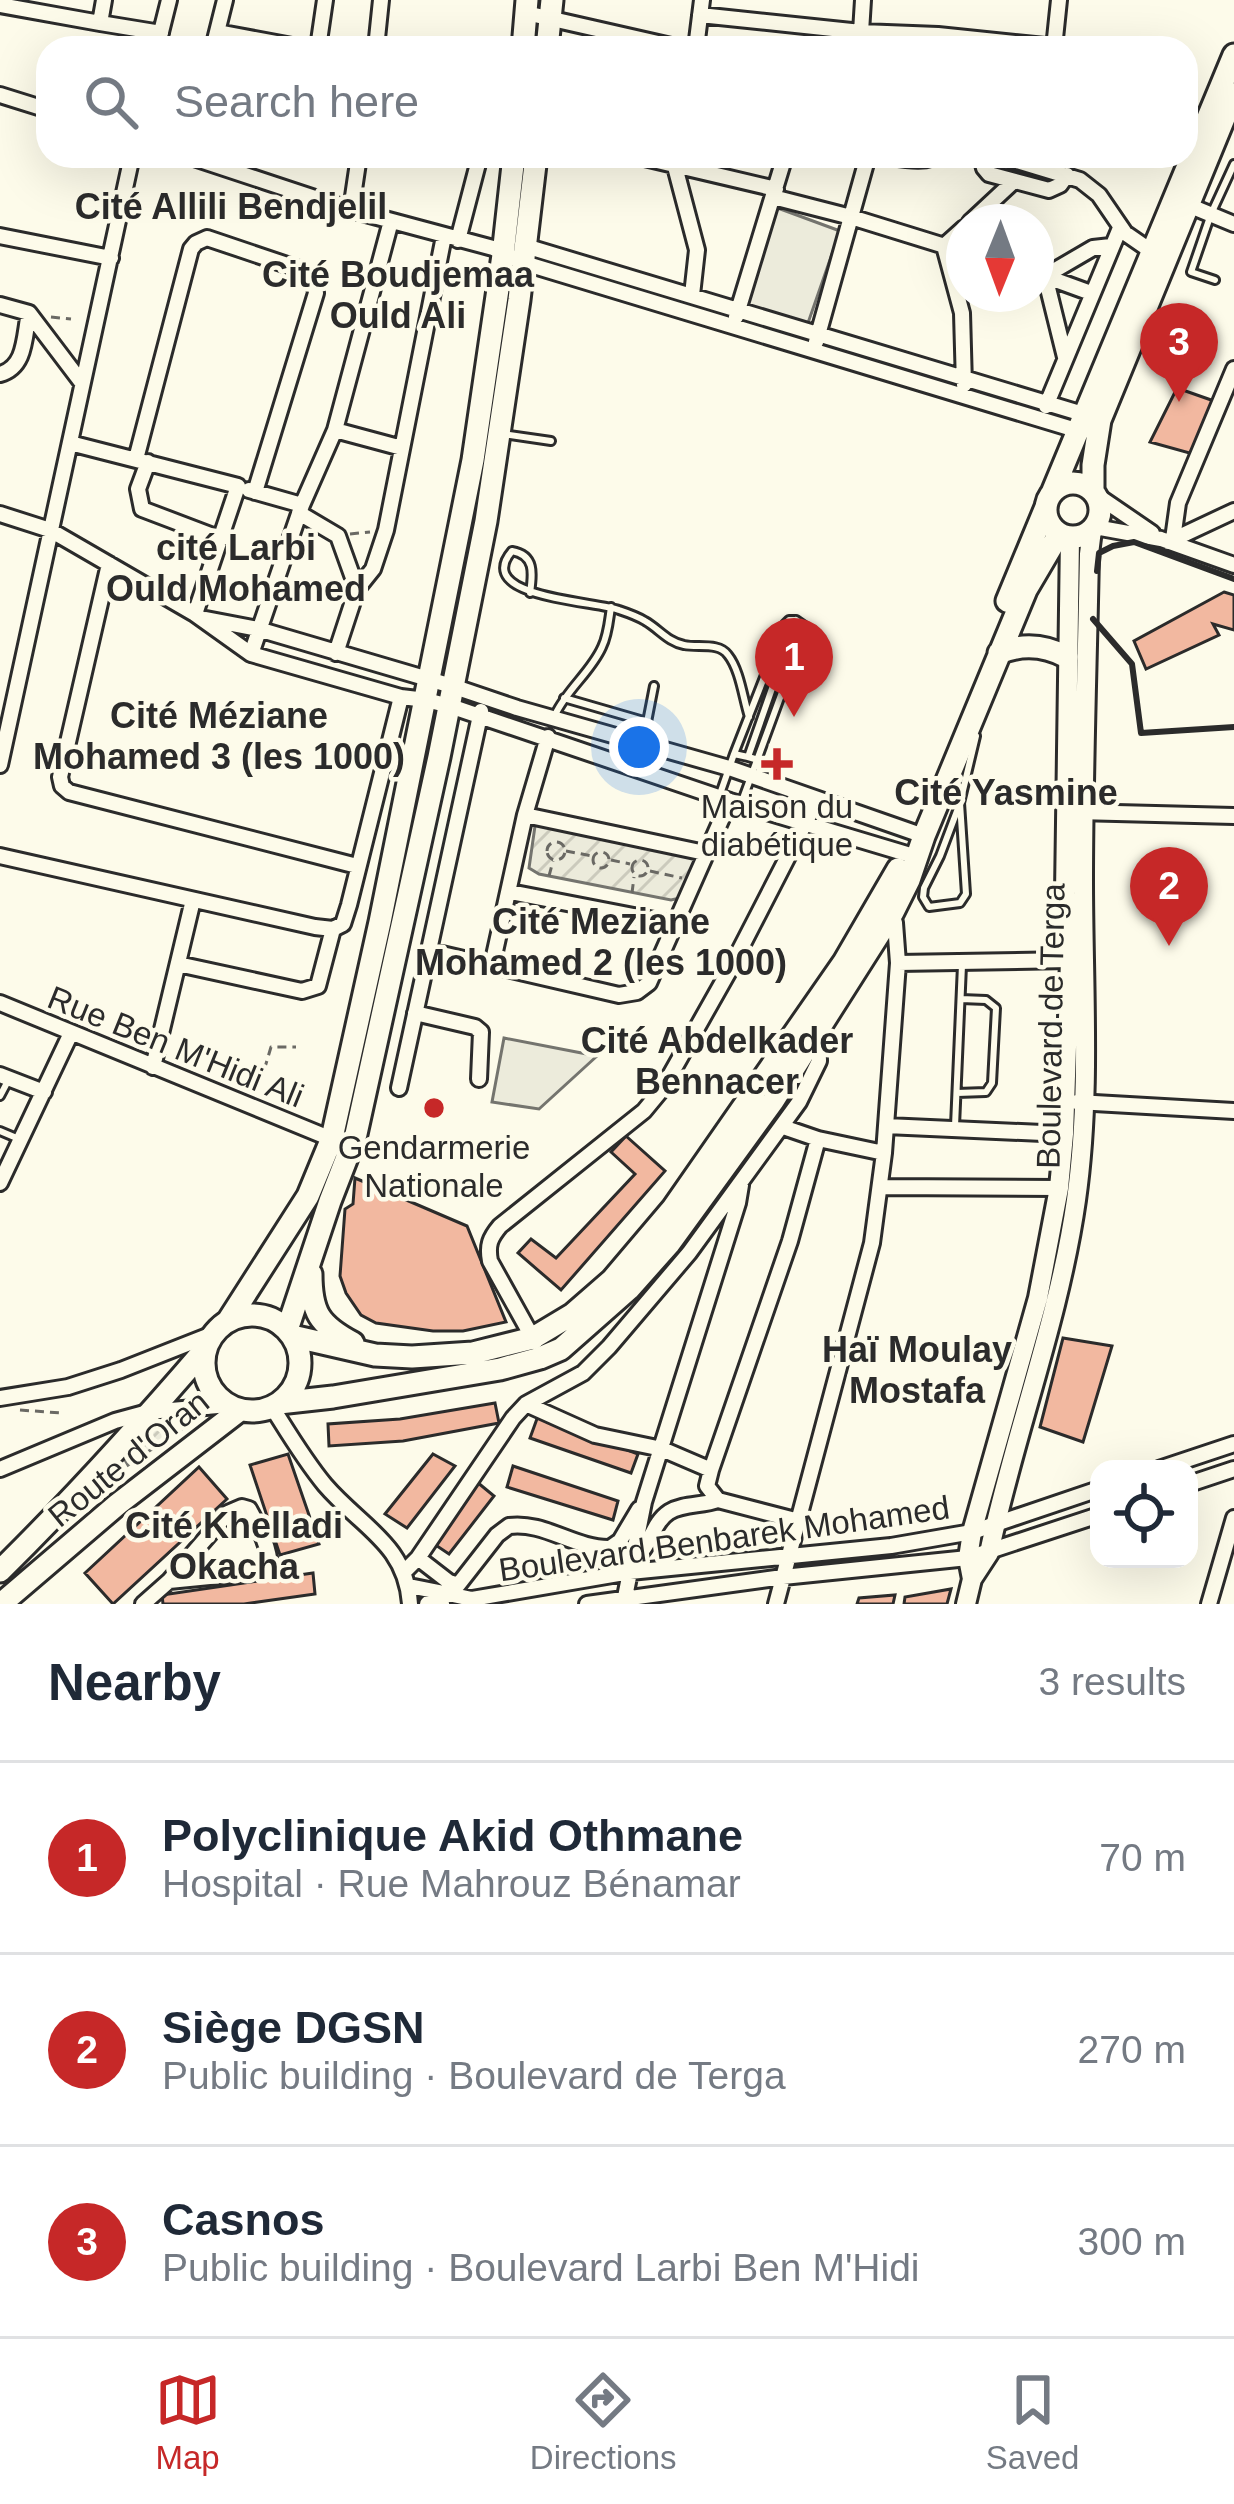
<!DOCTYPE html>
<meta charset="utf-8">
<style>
:root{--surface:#fff;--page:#f2f2f3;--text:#1f2937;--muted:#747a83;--line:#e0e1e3;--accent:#c62828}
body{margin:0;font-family:Arial,sans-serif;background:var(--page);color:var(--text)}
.controls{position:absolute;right:36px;bottom:36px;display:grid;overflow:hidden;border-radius:24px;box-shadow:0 12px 48px #0002}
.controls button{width:108px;height:108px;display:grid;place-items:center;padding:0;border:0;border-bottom:3px solid var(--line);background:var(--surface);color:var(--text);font:60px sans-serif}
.compass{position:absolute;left:946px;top:204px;width:108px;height:108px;border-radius:50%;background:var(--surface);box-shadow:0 12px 48px #0002;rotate:181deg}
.you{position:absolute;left:639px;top:747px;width:42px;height:42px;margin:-30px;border:9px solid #fff;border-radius:50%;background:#1a73e8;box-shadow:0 0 0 18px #1a73e833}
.badge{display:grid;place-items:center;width:78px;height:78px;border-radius:50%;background:var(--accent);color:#fff;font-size:39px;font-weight:700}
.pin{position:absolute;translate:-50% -99px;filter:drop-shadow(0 3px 6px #0008)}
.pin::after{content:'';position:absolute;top:63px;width:42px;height:36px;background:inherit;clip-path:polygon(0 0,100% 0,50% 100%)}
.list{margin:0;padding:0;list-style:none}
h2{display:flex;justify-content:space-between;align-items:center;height:156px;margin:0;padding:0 48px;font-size:51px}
h2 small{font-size:39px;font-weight:400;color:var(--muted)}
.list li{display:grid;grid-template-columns:78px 1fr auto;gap:36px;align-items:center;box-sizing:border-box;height:192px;padding:0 48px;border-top:3px solid var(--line)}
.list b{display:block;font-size:45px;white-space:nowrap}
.list p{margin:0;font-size:39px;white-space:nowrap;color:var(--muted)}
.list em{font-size:39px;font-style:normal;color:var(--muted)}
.icon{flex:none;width:66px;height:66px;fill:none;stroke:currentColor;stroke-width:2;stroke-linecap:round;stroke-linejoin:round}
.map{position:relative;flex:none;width:1234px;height:1604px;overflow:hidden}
.search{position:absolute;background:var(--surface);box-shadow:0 12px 48px #0002;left:36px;right:36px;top:36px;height:132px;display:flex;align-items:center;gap:30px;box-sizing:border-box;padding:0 42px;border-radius:36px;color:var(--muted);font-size:45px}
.sheet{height:732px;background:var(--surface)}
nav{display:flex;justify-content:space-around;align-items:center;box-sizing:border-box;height:168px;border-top:3px solid var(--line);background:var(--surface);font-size:33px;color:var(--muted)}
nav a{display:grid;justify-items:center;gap:6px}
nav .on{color:var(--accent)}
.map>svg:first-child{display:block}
</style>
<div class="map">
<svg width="1234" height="1604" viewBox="0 0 1234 1604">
<defs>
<pattern id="garden-furrows" width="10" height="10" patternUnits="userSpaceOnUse" patternTransform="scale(3)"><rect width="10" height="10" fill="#ecebdb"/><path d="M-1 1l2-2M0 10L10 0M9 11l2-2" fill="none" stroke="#cbcabc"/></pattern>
</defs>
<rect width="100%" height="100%" fill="#fdfbea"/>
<path fill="#ecebdb" stroke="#74746e" stroke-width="3" d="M775,207L840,231L808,323L745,305Z
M504,1038L597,1056L539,1109L492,1102Z"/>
<path fill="url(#garden-furrows)" stroke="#74746e" stroke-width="3" d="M542,821L691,852L695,860L680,898L671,900L539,874L529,868L535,826Z
M155,1419H197L128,1465L121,1453Z"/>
<path fill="#f2b8a0" stroke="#2b2b2b" stroke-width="3" d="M1177,388L1214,401L1193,454L1150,442Z
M1224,592L1234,595V630L1213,624L1219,635L1146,669L1134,641Z
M626,1136L665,1171L561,1290L518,1253L531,1239L556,1258L635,1174L611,1152Z
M355,1178L467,1226L506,1322L463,1331H433L376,1323L361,1315L346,1293L340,1276L345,1209L353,1204Z
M1063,1338L1112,1346L1083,1442L1040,1427Z
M495,1403L499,1423L403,1441L329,1446L328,1424L400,1419Z
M538,1416L638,1454L631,1473L530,1438Z
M288,1454L319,1544L280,1555L250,1465Z
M433,1454L455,1466L407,1528L385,1514Z
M513,1466L618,1501L613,1520L507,1487Z
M199,1467L227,1499L113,1604L85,1573Z
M477,1482L494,1496L449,1554L431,1542Z
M313,1573L315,1594L244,1604H163L162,1595Z
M951,1589L947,1604H904L905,1597Z
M895,1595L893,1604H857L859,1598Z"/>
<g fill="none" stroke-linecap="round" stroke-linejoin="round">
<defs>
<path id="lane" d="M871,158C894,160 925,171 944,156
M1215,280L1191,272L1211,214L1234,164
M503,434L551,441
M530,593C533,573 535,555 512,551C472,598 596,601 619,610C628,613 637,616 645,621C659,629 668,642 684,645C698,648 719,642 728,655C740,670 743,698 749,717
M564,698L647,722
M555,715C567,689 591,672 602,647C608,635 609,620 611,607
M748,757L734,754L785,624L789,620H796
M631,764L647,722L654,686
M720,794L734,754
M742,801L806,627L796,620L748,757L755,759
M960,803L966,894L960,903L929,907L923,897L924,888L940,856Z
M960,803L976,736
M957,1093L986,1092L992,1083L996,1008L986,1000L961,999
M0,1096L9,1079
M955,1126L962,965
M0,1131L19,1139"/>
<path id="street" d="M0,5L100,23L104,0
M526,13L680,48
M700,15L861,32L863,0
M100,23L161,33
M217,32L303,48
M861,32L938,35L1055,47
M157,48L169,0
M213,48L225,0
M318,48L325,0
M376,48L381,0
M696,48L702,0
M1054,48L1059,0
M0,95L48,110
M188,156L351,210L493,248L524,263L1076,430
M636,156L776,189
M981,156L984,168L989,174L1049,190L1060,185L1067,175
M1000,156L1080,180L1099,195L1125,233L1151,251
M673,159L697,250L692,295
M773,197L851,217L964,252
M1188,205L1234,224
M351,210L359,156
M970,222L1014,181
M0,236L111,258
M458,240L480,156
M522,245L1083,414
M1036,273L1091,293
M0,305L29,313L82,383
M736,317L785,156
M816,342L868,156
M1065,357L1045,276L1093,248L1111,246
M0,374C26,367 24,337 29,313
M964,385L962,313L944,246L964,228
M1046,406L1120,228
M335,430L402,448
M70,443L238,486L195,614
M136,459L191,249L196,243L207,238L299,269L314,283L316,293L255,492
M148,462L138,489L142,509L221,539
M249,490L302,505L251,654
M1095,494L1152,533
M302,505L335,430L391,221
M299,513L338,536L357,589
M0,514L50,530L195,614L251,654L401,697L426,700L450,706L730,801L917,857
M1095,527L1161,539L1234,565
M1173,539L1178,503L1234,369
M1168,542L1234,511
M109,564L60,777L62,786L69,792L357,866
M206,619L258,629L452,686L517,708L729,768L924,836
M336,653L357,589L373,569L386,530L444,236
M0,765L132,156
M1077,812L1234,816
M525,815L705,853
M0,856L315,927L333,929L343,924L349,905L401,697
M510,892L675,924
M429,951L619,995L637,992L649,983L726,809
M898,963L1070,960
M178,964L302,991L318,986L333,929
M492,965L525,815L548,737
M0,1003L334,1140
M415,1013L475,1027L481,1032L479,1079
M153,1067L193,900
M0,1075L44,1092
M399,1088L481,711
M1077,1102L1234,1111
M886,1126L1064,1134
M783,1127L818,1139L884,1153
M0,1183L71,1033
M881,1187L1059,1188
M535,1342L490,1261C487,1245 490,1238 500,1226L644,1111L663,1088L729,971L817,800
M0,1398L68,1387L121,1370L215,1333
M526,1404L595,1435L662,1449L711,1470L707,1486L718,1500L799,1521
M272,1407C289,1434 305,1461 325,1485C361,1527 406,1544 410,1604
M0,1469L115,1421L148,1412L229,1405
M1159,1469L1234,1444
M711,1470L790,1241L818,1139
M1189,1484L1234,1469
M242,1507L249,1509C259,1527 271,1550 270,1571L169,1581L228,1513Z
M418,1558L449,1582L458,1585L497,1535L509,1526C544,1521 575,1549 610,1548L620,1541L639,1509
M633,1559C651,1548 651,1524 669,1512C684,1503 702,1506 718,1500
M404,1572L418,1558L513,1418L526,1404L583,1373L609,1347L689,1253L799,1102L819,1061L818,1030
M409,1586L439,1592L442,1604
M624,1602L644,1502L738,1203L741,1185
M143,1604L169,1581
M427,1604L439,1592L472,1599L630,1572L891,1546L972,1532L1099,1489
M587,1604L783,1577L968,1558L1099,1515
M776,1604L872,1243L884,1153L898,963L895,923L891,911
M1209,1604L1234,1518"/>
<path id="secondary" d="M972,1579L968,1558L972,1532L1038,1298L1059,1188L1064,1134L1070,960L1065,894L1070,538
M966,1604L972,1579L989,1553C1014,1435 1059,1320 1076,1200C1091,1094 1083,988 1083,881C1083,772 1087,663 1089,554L1092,530"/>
<path id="primary" d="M523,48L527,0
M547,48L552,0
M1046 510a27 27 0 1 1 54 0a27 27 0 1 1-54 0Z
M1093,491V465L1100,420L1234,94
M1052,493L1234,55
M1007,601L1046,507
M999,653C1023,643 1045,645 1067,657
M311,1274C311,1312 319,1325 353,1343
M204 1363a48 48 0 1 1 96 0a48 48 0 1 1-96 0Z
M228,1321L308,1196L332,1138L380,922L473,460L503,255L514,156
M287,1330L330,1201L356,1134L439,757L486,521L519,300L536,156
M292,1336L375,1355L412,1357L473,1353L533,1338L573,1314L612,1280L673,1208L844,962L898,869
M279,1403L333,1397L500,1369L540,1358L561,1349L629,1289L669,1244L773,1101L893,912L909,880L924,836L1026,590L1059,534
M0,1571C72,1500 140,1425 206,1348
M1,1604L118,1504L240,1410"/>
</defs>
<use href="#lane" stroke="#2b2b2b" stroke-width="12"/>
<use href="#street" stroke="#2b2b2b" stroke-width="20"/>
<use href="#secondary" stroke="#2b2b2b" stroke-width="24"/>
<use href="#primary" stroke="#2b2b2b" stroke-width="27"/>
<path stroke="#6a6964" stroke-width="3" stroke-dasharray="9 6" stroke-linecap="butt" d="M51,317L71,319
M350,534L370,532
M547 851a9 9 0 1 1 18 0a9 9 0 1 1-18 0Z
M566,851L592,856
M593 860a8 8 0 1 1 16 0a8 8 0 1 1-16 0Z
M632 868a8 8 0 1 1 16 0a8 8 0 1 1-16 0Z
M611,860L630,864
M650,871L682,878
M549,876L553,861
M632,893L634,877
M260,1084L271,1047H296
M20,1410L62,1413"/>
<use href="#lane" stroke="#fdfbea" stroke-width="6"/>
<use href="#street" stroke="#fdfbea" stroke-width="14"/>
<use href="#secondary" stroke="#fdfbea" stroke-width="18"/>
<use href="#primary" stroke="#fdfbea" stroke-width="21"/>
<path stroke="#2b2b2b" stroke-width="6" d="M1097,571L1099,553L1113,546L1134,542L1234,579
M1093,619L1132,664L1141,733L1234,727"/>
</g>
<g fill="#c62828" stroke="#fdfbea" stroke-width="4.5">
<path d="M771 746h12v12h12v12h-12v12h-12v-12h-12v-12h12z"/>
<circle cx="434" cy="1108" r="12"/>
</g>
<g text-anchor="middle" stroke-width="9" stroke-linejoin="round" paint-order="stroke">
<g font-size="33" fill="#2b2b2b" stroke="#fdfbea">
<text x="777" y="818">Maison du<tspan x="777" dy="38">diabétique</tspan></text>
<text x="434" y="1159">Gendarmerie<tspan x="434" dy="38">Nationale</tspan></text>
</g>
<g font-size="33" fill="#2b2b2b" stroke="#fdfbea">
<text transform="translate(1050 1026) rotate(-89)" y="12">Boulevard de Terga</text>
<text transform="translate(176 1046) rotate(22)" y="12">Rue Ben M'Hidi Ali</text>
<text transform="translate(128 1458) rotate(-39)" y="12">Route d'Oran</text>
<text transform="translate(724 1538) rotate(-8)" y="12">Boulevard Benbarek Mohamed</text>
</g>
<g font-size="36" font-weight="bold" fill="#2b2b2b" stroke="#fdfbea">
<text x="231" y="219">Cité Allili Bendjelil</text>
<text x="398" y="287">Cité Boudjemaa<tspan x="398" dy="41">Ould Ali</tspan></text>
<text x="236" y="560">cité Larbi<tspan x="236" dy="41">Ould Mohamed</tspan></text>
<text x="219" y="728">Cité Méziane<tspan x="219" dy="41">Mohamed 3 (les 1000)</tspan></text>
<text x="1006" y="805">Cité Yasmine</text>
<text x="601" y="934">Cité Meziane<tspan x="601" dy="41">Mohamed 2 (les 1000)</tspan></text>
<text x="717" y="1053">Cité Abdelkader<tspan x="717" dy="41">Bennacer</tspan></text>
<text x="917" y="1362">Haï Moulay<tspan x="917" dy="41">Mostafa</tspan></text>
<text x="234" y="1538">Cité Khelladi<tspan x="234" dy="41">Okacha</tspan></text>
</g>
</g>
</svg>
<div class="controls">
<button><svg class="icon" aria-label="locate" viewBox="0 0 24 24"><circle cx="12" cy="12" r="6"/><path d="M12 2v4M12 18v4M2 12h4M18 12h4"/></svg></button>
</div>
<svg class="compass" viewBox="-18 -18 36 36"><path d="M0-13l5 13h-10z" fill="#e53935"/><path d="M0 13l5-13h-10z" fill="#747a83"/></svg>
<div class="you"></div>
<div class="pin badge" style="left:794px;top:717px">1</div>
<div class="pin badge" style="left:1169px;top:946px">2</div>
<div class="pin badge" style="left:1179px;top:402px">3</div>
<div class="search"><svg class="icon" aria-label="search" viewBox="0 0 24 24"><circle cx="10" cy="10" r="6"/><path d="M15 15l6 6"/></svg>Search here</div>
</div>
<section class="sheet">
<h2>Nearby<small>3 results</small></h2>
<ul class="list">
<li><span class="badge">1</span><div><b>Polyclinique Akid Othmane</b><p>Hospital · Rue Mahrouz Bénamar</p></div><em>70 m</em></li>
<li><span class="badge">2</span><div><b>Siège DGSN</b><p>Public building · Boulevard de Terga</p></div><em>270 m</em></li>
<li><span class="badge">3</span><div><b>Casnos</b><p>Public building · Boulevard Larbi Ben M'Hidi</p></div><em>300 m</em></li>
</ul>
</section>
<nav>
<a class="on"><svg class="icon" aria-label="map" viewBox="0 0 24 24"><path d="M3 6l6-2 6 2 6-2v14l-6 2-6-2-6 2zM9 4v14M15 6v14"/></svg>Map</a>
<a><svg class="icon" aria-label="directions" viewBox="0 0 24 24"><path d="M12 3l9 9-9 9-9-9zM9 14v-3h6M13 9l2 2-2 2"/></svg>Directions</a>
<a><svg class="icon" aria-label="saved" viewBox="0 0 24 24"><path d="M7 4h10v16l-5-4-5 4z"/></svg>Saved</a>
</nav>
